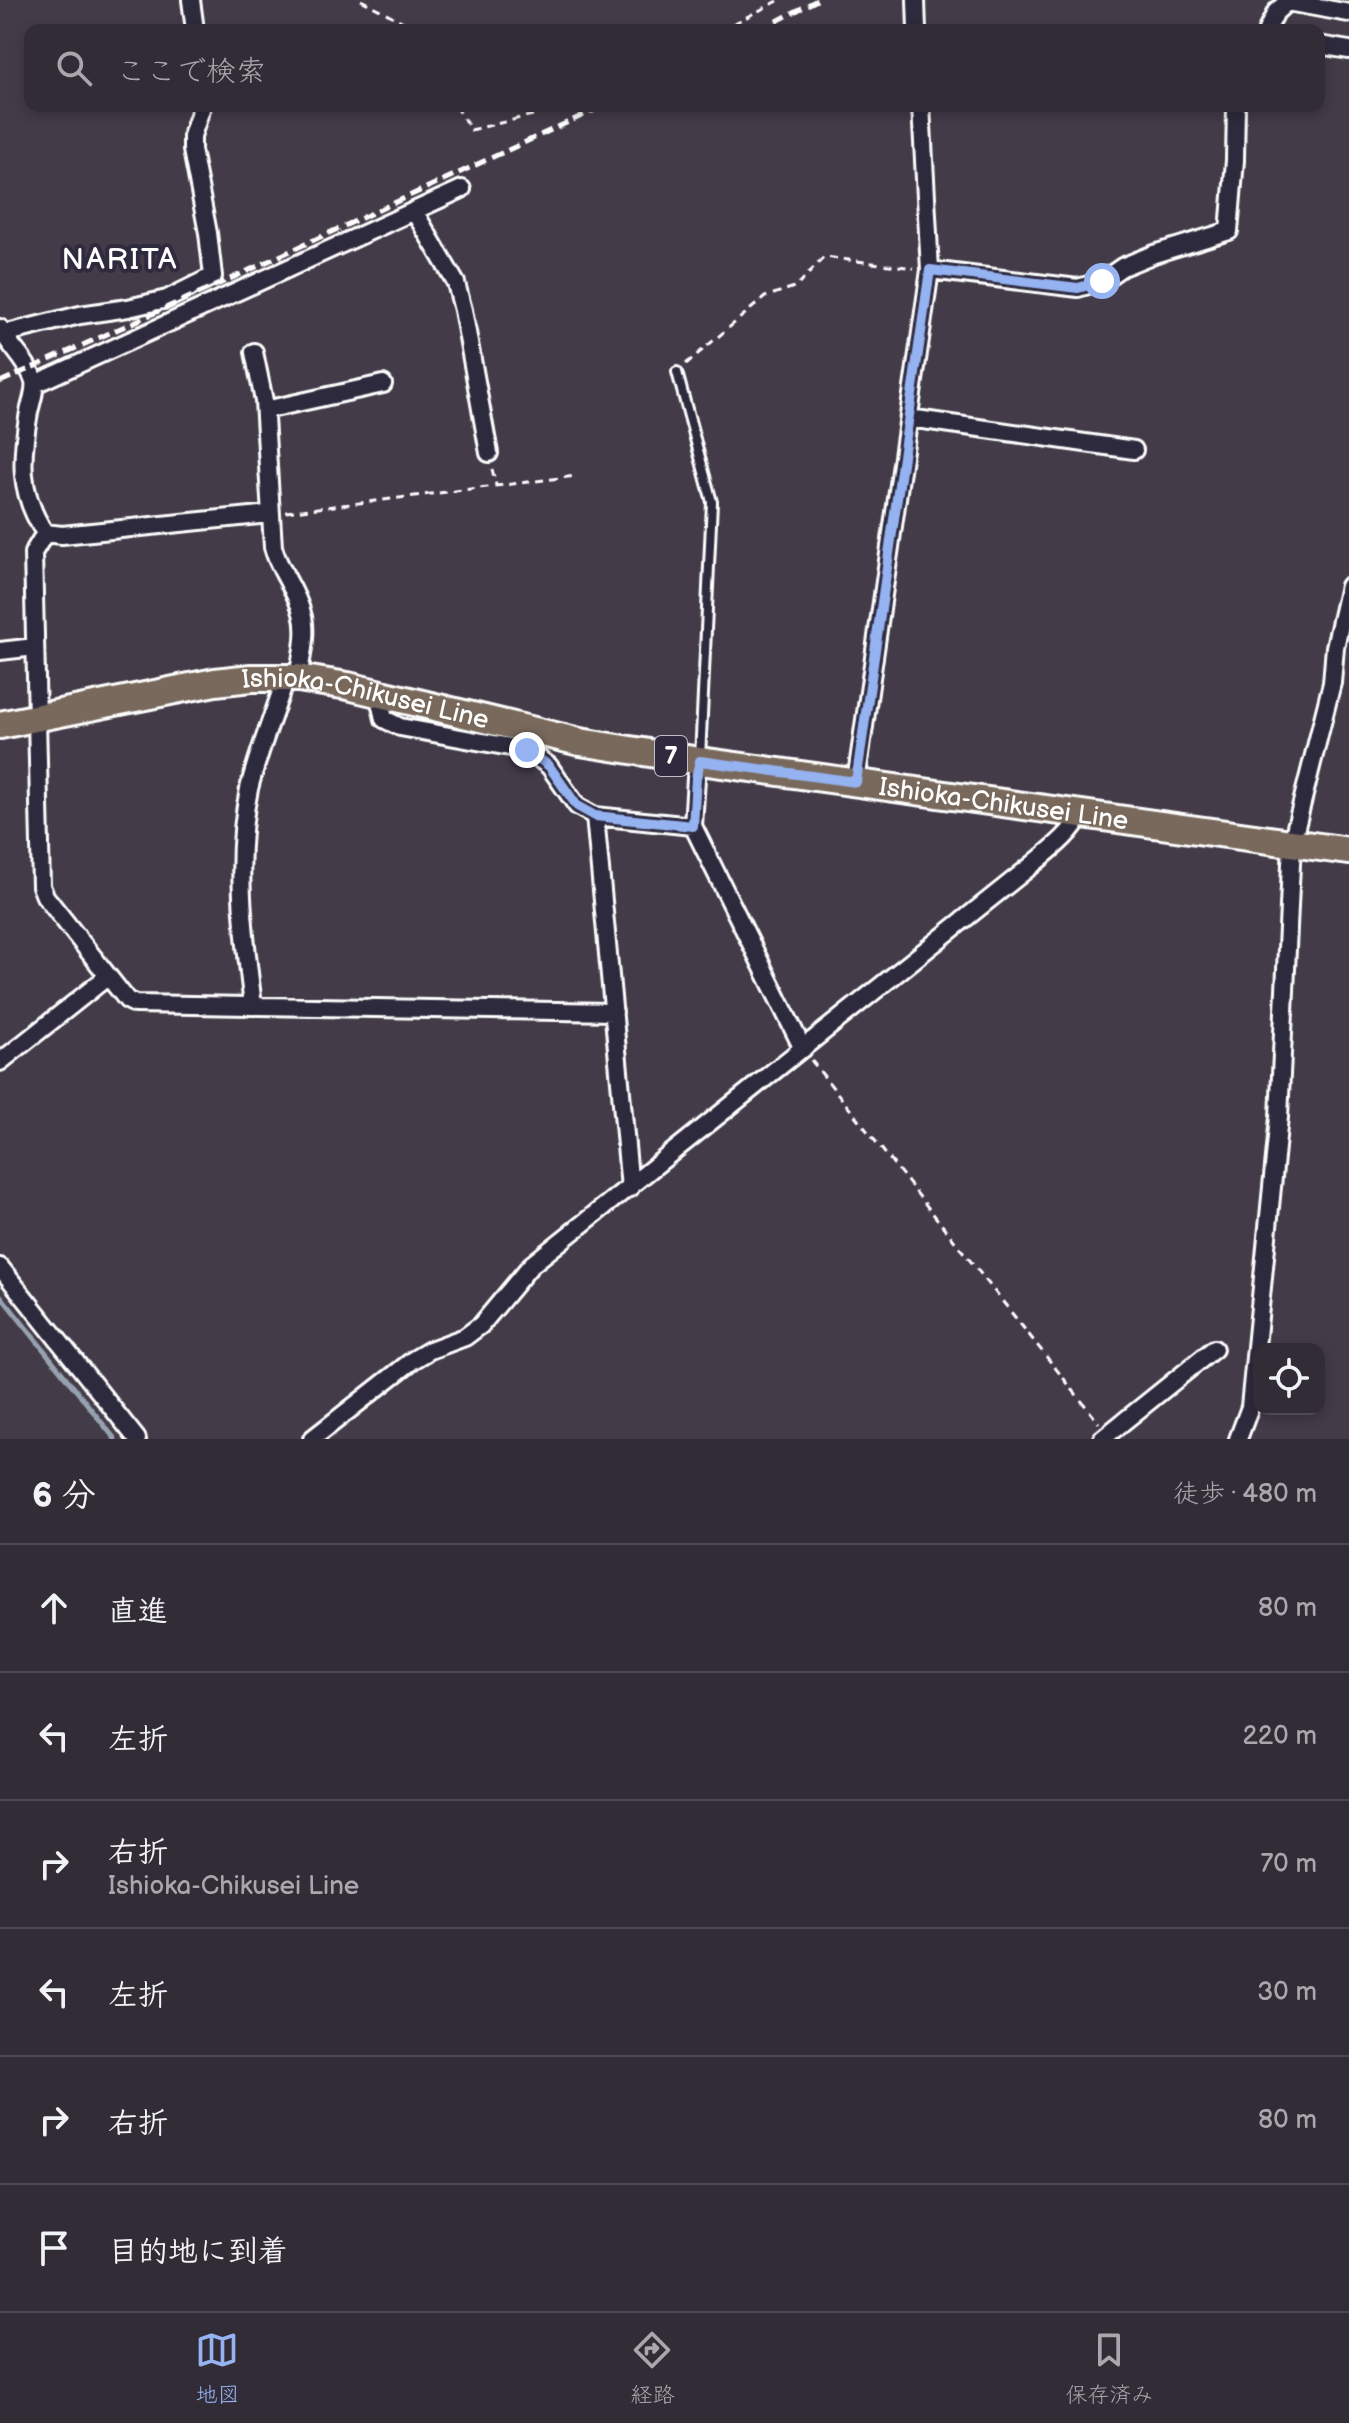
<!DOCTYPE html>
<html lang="ja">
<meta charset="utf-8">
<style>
:root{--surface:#322c36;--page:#3d3842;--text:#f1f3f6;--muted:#a8a7ad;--line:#4d4851;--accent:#95b2f1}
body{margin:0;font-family:"Balsamiq Sans","Klee One",sans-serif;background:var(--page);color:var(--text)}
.controls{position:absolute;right:24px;bottom:24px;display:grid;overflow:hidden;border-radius:16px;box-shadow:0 4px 12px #0003}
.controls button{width:72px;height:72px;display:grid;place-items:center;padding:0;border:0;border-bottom:2px solid var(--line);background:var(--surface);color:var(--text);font:40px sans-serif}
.stop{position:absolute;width:24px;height:24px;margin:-18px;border:6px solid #95b2f1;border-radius:50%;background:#fff}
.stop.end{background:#95b2f1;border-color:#fff;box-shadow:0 2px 8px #0008}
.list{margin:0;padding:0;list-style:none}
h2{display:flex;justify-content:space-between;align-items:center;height:104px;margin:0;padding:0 32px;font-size:34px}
h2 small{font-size:26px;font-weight:400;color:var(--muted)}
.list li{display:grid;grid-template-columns:52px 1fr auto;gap:24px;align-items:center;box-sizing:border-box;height:128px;padding:0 32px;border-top:2px solid var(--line)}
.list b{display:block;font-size:30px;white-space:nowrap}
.list p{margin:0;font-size:26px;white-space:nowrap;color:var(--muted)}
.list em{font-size:26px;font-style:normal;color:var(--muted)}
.icon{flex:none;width:44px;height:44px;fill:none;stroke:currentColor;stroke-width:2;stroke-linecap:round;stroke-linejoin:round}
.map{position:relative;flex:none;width:1349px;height:1439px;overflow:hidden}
.search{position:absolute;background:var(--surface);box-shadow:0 4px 12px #0003;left:24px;right:24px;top:24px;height:88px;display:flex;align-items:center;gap:20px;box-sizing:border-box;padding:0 28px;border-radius:16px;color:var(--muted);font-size:30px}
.sheet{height:872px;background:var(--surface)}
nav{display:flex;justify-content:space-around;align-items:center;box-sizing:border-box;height:112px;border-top:2px solid var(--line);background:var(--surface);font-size:22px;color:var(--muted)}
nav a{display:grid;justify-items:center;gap:4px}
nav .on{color:var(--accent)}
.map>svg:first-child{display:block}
</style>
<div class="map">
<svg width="1349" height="1439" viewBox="0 0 1349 1439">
<rect width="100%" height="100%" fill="#433b48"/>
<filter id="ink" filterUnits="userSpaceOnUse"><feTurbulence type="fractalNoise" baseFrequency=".0125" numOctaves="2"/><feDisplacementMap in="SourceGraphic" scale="16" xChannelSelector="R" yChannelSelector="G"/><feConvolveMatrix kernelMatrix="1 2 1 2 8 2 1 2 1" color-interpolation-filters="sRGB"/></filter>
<g filter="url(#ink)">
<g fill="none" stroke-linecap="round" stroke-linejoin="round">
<path stroke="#97a2b0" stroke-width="5" d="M0,1295L115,1439"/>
<defs>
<path id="service" d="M677,372L712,502L700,758"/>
<path id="minor" d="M191,0L195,30
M916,0L917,30
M1267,30L1276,12L1287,2L1349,13
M1319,45L1349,50
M414,211L456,283L463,310L489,453
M930,270L1078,288L1102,281L1122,267L1154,254L1229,231L1235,160L1236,106
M0,328C9,346 28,361 34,381C36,390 31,403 29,412C21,457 18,492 45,533L62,535L270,514
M3,334L80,315L128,308L167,299L213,276L208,233L192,150V136L202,106
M254,352L264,401L273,547C279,571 296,589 302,613C308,633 301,658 298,678
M35,384L462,189
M265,410L383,384
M909,418L1134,450
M45,533L33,553L41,886L45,896L127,1000L135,1004L614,1012
M0,651L35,647
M378,693L384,719L400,727L527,750L549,766L577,806L595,816L693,826
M700,761L696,778L693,826L803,1049
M856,782L930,270L921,106
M595,816L630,1188
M253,1005C244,934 234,860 249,789C258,752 274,714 286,678
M0,1062L107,977
M0,1267L137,1439
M312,1439L413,1360L430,1350L465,1337L481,1325L531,1265L1031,866C1050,850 1071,835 1082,813
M1102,1439L1214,1349
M1238,1439L1250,1407L1279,1117L1292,843L1332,683L1335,647L1349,586"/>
<g id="primary">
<path id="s1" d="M0,725L215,682L251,678H298L348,686L580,742L700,761L1349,851"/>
</g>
</defs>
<use href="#service" stroke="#fff" stroke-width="14"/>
<use href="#minor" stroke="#fff" stroke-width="22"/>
<use href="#primary" stroke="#fff" stroke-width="32"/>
<path stroke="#fff" stroke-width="3" stroke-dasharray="8 6" stroke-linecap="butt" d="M361,0L407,24L411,30
M721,30L780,0
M456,106L471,130L570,106
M686,364L765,297L797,286L824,257L914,268
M492,469L496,485
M286,512L576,476
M811,1060L1099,1423"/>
<use href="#service" stroke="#2f2a3d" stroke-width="8"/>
<use href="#minor" stroke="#2f2a3d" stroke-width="16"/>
<use href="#primary" stroke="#78695c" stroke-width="26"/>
<path stroke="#fff" stroke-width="5" stroke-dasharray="12 6" stroke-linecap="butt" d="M760,30L817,0
M0,382L217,285L603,106"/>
</g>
</g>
<g fill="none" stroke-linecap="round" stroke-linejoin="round" filter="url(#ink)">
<path stroke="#95b2f1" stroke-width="10" d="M527,750L549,766L577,806L595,816L693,826L696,778L700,761L856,782L930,270L1078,288L1102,281"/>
</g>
<g text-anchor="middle" stroke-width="8" stroke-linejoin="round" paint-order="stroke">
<rect fill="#2f2a3d" stroke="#c1bfc5" stroke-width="2" x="655" y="736" width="32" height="40" rx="6"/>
<g font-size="24" font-weight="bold" fill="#fff">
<text x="671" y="764">7</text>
</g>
<g font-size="26" fill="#fff" stroke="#2f2a3d">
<text dy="9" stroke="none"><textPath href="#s1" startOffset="372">Ishioka-Chikusei Line</textPath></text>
<text dy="9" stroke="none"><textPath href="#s1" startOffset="1020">Ishioka-Chikusei Line</textPath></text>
</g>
<g font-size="30" letter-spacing="2" fill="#fff" stroke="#2f2a3d">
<text x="120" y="269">NARITA</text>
</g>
</g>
</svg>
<div class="controls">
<button><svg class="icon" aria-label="locate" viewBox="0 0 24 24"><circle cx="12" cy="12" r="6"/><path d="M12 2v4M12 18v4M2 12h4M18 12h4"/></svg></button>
</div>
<div class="stop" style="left:1102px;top:281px"></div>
<div class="stop end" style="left:527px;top:750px"></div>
<div class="search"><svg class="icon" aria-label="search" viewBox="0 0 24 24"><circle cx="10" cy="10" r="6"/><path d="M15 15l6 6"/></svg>ここで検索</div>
</div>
<section class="sheet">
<h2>6 分<small>徒歩 · 480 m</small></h2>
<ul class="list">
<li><svg class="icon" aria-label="ahead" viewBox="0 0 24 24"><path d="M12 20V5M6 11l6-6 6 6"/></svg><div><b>直進</b></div><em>80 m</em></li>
<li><svg class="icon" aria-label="left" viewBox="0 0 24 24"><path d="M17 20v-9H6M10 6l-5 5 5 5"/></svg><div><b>左折</b></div><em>220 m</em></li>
<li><svg class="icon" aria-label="right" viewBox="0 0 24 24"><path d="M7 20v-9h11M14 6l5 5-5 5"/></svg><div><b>右折</b><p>Ishioka-Chikusei Line</p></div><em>70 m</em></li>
<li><svg class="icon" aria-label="left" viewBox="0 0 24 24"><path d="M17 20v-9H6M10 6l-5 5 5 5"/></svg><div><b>左折</b></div><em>30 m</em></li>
<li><svg class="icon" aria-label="right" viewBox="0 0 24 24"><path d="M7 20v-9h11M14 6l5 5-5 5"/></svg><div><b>右折</b></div><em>80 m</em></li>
<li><svg class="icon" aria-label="arrive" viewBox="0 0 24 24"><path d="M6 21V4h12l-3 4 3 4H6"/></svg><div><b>目的地に到着</b></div></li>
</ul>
</section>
<nav>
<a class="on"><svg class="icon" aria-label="map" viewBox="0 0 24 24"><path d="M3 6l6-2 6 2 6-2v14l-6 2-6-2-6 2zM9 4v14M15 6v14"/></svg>地図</a>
<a><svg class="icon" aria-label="directions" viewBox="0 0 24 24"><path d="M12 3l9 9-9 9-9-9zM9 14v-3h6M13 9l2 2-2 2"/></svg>経路</a>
<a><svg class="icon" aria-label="saved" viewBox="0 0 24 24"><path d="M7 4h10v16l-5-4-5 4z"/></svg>保存済み</a>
</nav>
